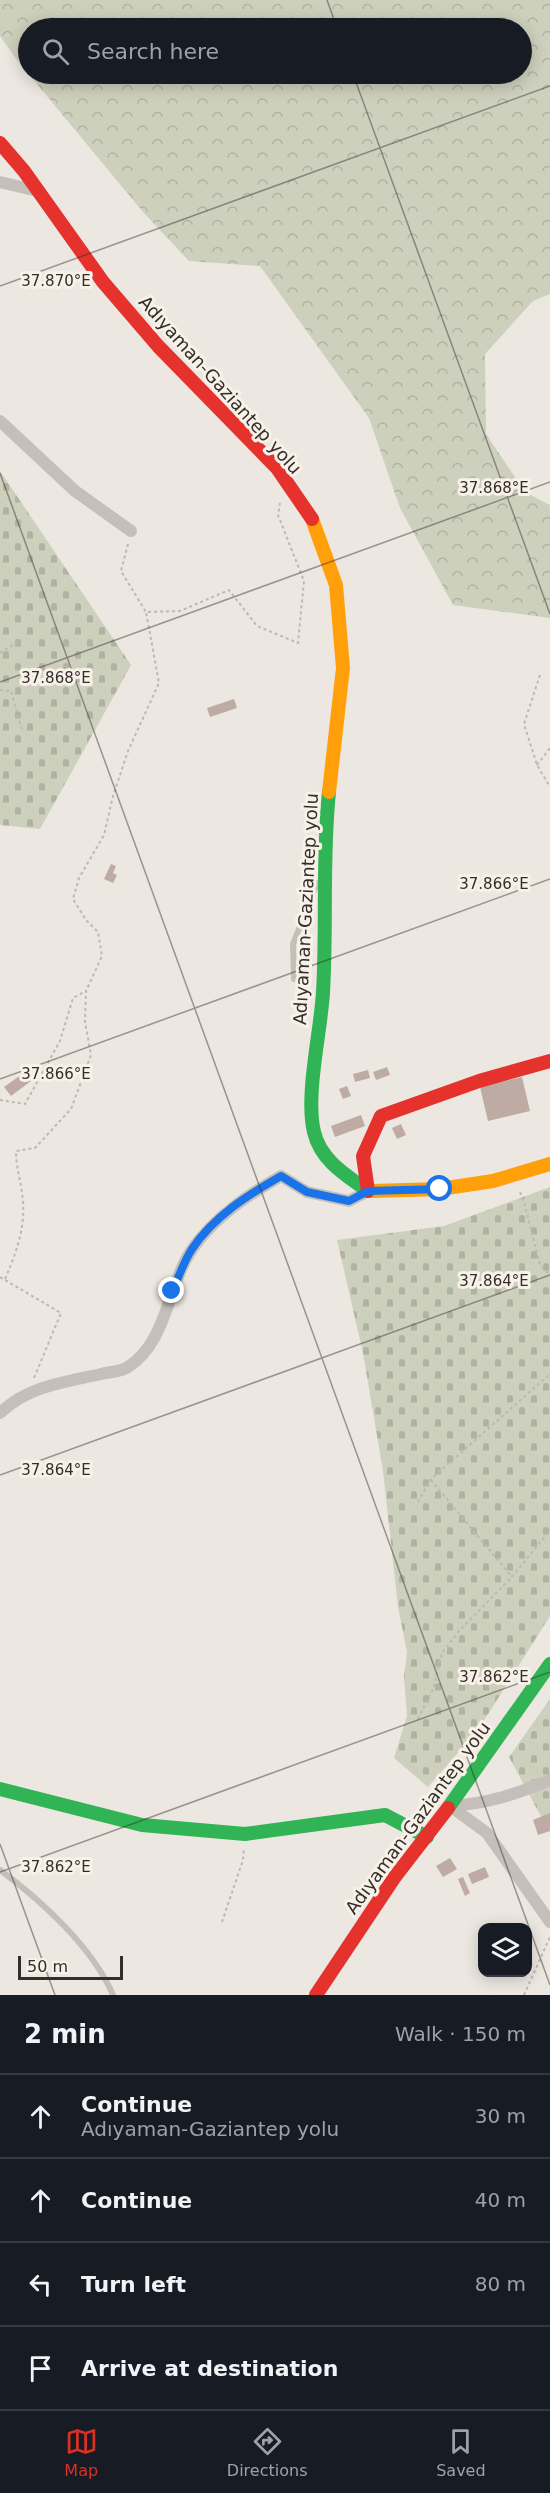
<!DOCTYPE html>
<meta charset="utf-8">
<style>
:root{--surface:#171b24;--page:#242831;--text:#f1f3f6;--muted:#9ea1a6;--line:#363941;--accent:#d93025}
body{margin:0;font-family:"DejaVu Sans",sans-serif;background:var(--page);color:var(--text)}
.controls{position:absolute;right:18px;bottom:18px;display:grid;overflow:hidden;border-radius:12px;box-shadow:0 3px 15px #0003}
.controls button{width:54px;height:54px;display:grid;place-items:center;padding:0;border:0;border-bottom:2px solid var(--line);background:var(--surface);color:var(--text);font:30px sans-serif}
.scale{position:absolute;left:18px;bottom:15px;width:105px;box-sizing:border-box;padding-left:6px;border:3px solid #352d29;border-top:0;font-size:16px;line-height:21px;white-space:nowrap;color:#352d29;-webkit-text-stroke:4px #f8f1e9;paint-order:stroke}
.stop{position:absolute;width:18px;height:18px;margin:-14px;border:4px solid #1a73e8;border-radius:50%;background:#fff}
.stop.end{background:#1a73e8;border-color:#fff;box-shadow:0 2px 6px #0008}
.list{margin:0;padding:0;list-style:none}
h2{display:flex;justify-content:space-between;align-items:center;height:78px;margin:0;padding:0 24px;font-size:26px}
h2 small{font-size:20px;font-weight:400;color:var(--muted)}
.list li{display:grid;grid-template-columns:39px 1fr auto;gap:18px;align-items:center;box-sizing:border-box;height:84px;padding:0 24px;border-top:2px solid var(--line)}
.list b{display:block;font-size:22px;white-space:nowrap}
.list p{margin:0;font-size:20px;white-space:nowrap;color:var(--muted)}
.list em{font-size:20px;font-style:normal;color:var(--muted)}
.icon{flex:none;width:33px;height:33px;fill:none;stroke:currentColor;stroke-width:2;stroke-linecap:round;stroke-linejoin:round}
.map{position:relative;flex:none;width:550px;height:1995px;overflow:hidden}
.search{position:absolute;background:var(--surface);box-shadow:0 3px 15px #0003;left:18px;right:18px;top:18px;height:66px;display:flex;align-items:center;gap:15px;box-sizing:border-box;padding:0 21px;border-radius:33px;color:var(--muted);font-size:22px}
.sheet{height:414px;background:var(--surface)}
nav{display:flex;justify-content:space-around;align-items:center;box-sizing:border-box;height:84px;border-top:2px solid var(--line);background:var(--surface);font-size:16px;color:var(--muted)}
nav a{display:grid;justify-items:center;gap:3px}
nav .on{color:var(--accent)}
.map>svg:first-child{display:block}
</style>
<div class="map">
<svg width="550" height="1995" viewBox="0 0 550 1995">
<defs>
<pattern id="forest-crowns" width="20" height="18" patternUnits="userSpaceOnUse" patternTransform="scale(1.5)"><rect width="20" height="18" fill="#cdd0bc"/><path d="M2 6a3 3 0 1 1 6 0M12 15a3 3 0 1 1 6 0" fill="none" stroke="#b1b3a2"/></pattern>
<pattern id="cemetery-stones" width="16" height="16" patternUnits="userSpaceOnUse" patternTransform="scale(1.5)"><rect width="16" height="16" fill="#cdd0bc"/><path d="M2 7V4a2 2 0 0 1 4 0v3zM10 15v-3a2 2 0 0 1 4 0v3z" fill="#b1b3a2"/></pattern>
</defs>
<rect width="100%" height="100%" fill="#ece7e1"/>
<path fill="url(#forest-crowns)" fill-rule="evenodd" d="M0,0H550V294L533,301L485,354L486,434L525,492L550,505V618L453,605L400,508L369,418L260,266L189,261L143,212L17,60L0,36ZM28,28H522V74H28Z"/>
<path fill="url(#cemetery-stones)" d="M0,471L131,665L40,829L0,825Z
M550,1187V1616L478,1730L428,1787L394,1758L407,1716L404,1677L407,1652L398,1607L383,1471L363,1353L337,1240L444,1226Z
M550,1699V1833L509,1757Z"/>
<path fill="#beaca4" d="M234,699L237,708L210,717L207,708Z
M111,864L116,866L113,873L117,875L113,883L104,879Z
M387,1067L390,1075L376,1080L373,1072Z
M368,1070L370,1078L355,1082L353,1074Z
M25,1072L31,1081L11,1096L4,1087Z
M522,1077L530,1111L488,1121L480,1087Z
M347,1086L351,1096L343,1099L339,1089Z
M361,1115L365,1126L335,1137L331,1126Z
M401,1124L406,1135L397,1139L392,1128Z
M550,1813V1831L538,1835L533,1820Z
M450,1858L457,1869L443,1877L436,1866Z
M485,1867L489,1877L472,1884L468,1874Z
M463,1877L470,1893L465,1896L458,1879Z"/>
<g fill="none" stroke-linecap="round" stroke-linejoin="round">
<path stroke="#bdb8b3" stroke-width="2" stroke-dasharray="3 3" stroke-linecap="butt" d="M128,544L121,571L146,612L180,611L229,590L257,626L298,643L304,581L278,515L280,503
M0,653L21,640
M540,675L524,724L537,765L550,787
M0,690L11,691L22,730
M537,765L550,748
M0,1100L25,1104L60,1041L73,998L86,991
M520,1192L524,1202L540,1265L550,1275
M0,1277L61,1313L34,1378
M5,1279C17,1251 27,1224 22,1193C20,1178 16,1166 16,1151L35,1148L71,1109L91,1055L85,1022L86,991L102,956L98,932L86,920L73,899L79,878L104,835L113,796L128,751L159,683L146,612
M431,1480L512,1577
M418,1502L430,1480L550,1374
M418,1719L433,1689L442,1653L459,1631L512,1577L550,1530
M222,1922L243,1860L244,1849
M524,1995L550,1937"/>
<path stroke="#c5bfba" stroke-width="6" d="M294,979L293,944L317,883
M0,1870C42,1901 93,1948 113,1995"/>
<path stroke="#c5bfba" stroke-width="12" d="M0,182L38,191
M0,421L75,491L131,531
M0,1413C28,1386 65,1382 101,1374C109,1372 121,1372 128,1367C168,1341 167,1285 193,1248C216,1216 248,1195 281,1176L307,1192L349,1201L368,1191
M450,1806L487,1833L550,1922
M450,1806C486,1804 517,1794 550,1780"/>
<path stroke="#30b455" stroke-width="14" d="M329,792C322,858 327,925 323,992C321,1031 305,1095 314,1132C321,1161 346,1175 368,1191H372
M0,1789L142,1825L245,1834L385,1815L427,1837
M448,1808L550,1664"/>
<path stroke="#ff9f0a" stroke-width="14" d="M312,519L336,585L343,668L329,792
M372,1191L440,1189L493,1181L550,1164"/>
<path stroke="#e5322d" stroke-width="14" d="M0,143L24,171L103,282L158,346L277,468L312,519
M368,1191L363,1156L381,1116L479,1081L550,1061
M316,1995L394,1878L448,1808"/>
</g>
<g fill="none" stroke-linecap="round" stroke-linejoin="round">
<path stroke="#1a73e8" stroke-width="8" d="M172,1291C179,1277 184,1261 192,1249C214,1216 248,1195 281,1176L307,1192L349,1201L368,1191L440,1189"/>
</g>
<path fill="none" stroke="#352d29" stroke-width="1.5" stroke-opacity="0.45" d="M327,0L337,28M353,74L550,614M0,286L550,86M0,473L550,1985M0,682L550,482M0,1079L550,879M0,1475L550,1275M0,1844L55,1995M0,1872L550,1672"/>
<g text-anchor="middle" stroke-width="6" stroke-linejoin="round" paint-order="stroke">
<g font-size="18" fill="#352d29" stroke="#f8f1e9">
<text transform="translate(220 385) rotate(48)" y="6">Adıyaman-Gaziantep yolu</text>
<text transform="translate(306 909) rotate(-87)" y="6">Adıyaman-Gaziantep yolu</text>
<text transform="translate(418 1818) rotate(-54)" y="6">Adıyaman-Gaziantep yolu</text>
</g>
</g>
<g font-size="15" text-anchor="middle" fill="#352d29" stroke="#f8f1e9" stroke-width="6" stroke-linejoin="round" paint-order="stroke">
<text x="56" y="286">37.870°E</text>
<text x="494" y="493">37.868°E</text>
<text x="56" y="683">37.868°E</text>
<text x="494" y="889">37.866°E</text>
<text x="56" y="1079">37.866°E</text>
<text x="494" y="1286">37.864°E</text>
<text x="56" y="1475">37.864°E</text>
<text x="494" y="1682">37.862°E</text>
<text x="56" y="1872">37.862°E</text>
</g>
</svg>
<div class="controls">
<button><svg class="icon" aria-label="layers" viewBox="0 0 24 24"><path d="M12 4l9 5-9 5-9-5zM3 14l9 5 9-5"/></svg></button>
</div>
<div class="scale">50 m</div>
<div class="stop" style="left:440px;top:1189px"></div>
<div class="stop end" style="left:172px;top:1291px"></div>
<div class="search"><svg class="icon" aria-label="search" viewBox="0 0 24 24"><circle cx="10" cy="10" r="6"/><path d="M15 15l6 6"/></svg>Search here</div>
</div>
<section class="sheet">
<h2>2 min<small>Walk · 150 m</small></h2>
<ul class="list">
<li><svg class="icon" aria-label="ahead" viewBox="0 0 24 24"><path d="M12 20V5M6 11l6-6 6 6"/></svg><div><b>Continue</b><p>Adıyaman-Gaziantep yolu</p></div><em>30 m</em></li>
<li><svg class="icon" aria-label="ahead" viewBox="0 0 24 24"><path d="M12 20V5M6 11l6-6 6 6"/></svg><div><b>Continue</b></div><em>40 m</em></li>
<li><svg class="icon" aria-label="left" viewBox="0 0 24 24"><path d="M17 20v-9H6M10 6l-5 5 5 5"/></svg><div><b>Turn left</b></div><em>80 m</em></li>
<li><svg class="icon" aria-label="arrive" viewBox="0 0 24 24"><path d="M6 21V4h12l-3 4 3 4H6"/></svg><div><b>Arrive at destination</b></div></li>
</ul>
</section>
<nav>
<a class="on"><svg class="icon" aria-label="map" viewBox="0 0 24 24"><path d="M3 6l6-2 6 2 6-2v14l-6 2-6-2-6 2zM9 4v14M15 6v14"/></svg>Map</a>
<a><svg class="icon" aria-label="directions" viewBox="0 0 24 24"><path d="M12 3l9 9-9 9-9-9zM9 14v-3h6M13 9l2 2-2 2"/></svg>Directions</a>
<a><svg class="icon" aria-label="saved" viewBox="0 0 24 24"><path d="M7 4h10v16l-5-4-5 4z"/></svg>Saved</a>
</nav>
